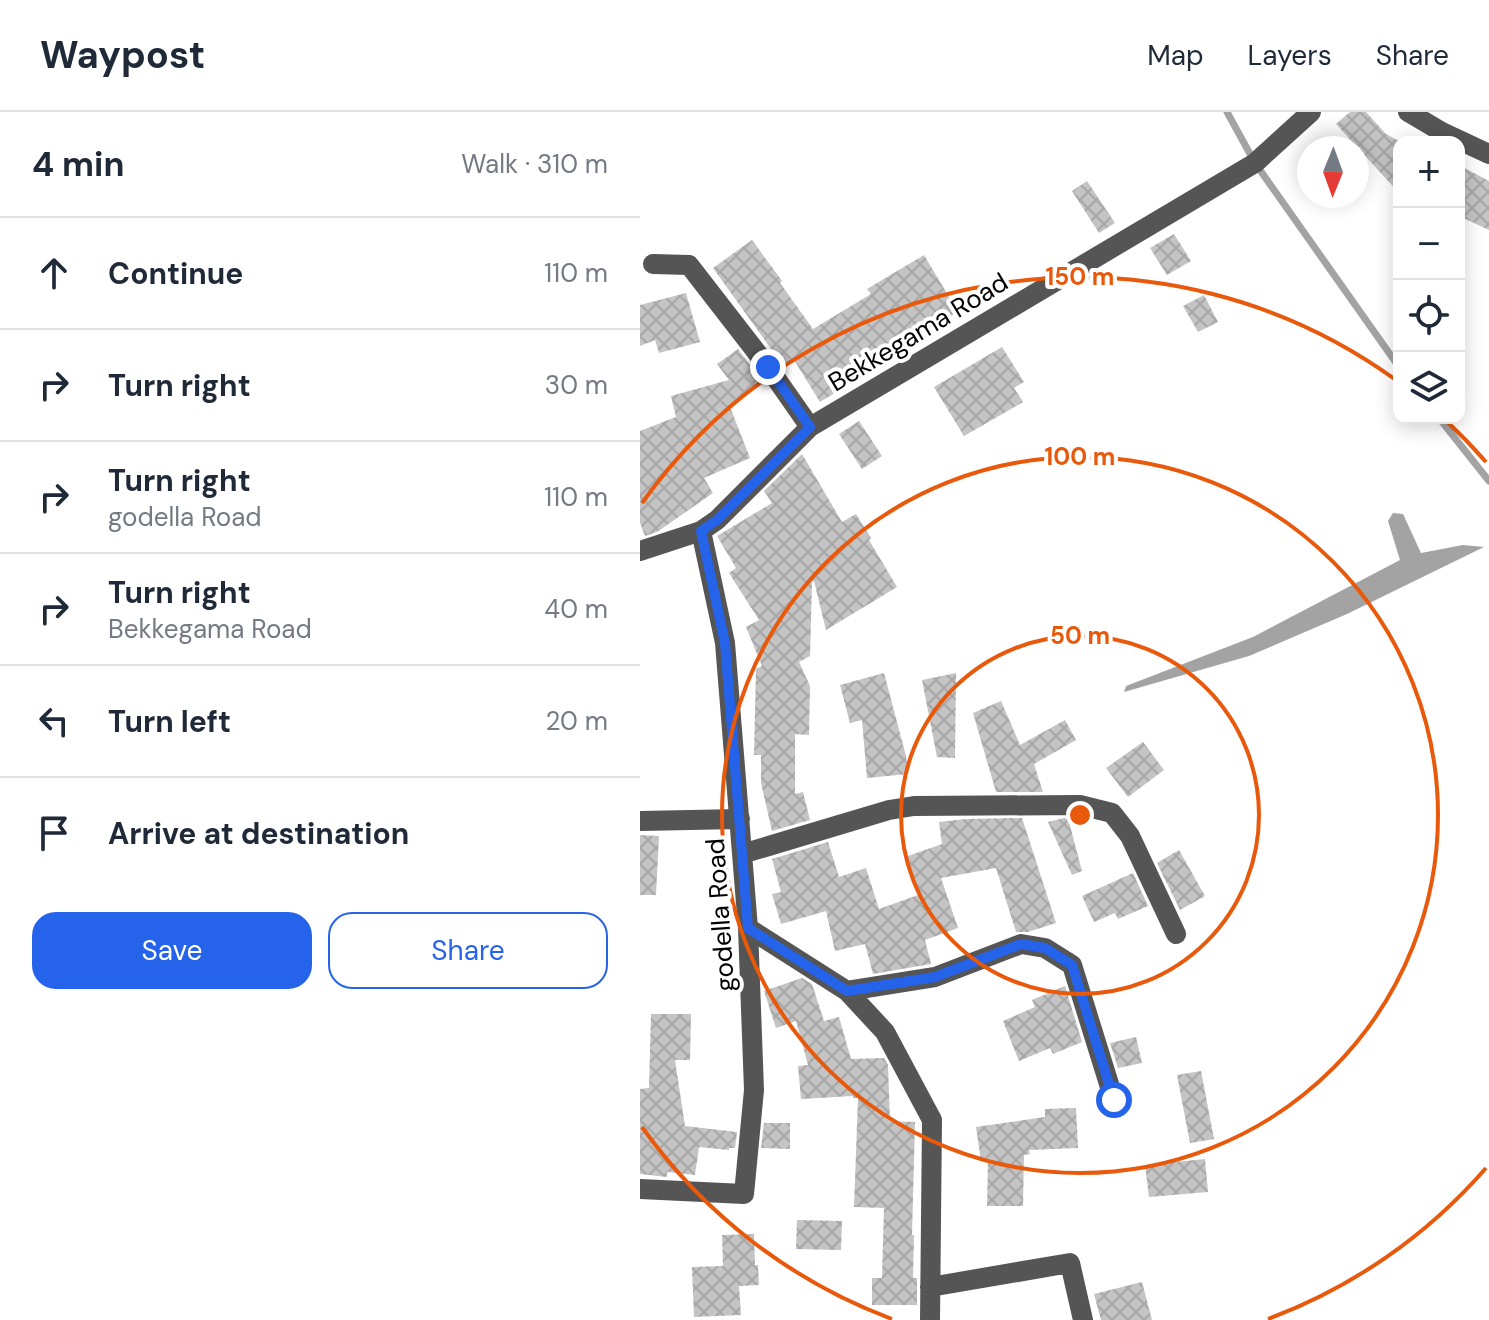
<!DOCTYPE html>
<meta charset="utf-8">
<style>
:root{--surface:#fff;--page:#f2f2f3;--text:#1f2937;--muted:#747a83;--line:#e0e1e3;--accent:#2563eb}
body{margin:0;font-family:"DM Sans",sans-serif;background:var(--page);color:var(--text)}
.controls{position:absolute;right:24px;top:24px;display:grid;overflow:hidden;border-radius:16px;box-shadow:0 4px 20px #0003}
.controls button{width:72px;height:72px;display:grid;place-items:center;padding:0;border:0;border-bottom:2px solid var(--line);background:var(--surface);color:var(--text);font:40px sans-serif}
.compass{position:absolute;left:657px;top:24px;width:72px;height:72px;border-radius:50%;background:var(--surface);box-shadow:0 4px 20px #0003;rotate:181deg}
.stop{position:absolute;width:24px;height:24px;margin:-18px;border:6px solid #2563eb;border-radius:50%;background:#fff}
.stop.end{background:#2563eb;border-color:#fff;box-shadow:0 2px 8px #0008}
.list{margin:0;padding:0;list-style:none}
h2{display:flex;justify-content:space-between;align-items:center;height:104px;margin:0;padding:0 32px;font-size:34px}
h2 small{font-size:26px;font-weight:400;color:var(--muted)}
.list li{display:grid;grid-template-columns:52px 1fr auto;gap:24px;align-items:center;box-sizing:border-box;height:112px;padding:0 32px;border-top:2px solid var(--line)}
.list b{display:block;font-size:30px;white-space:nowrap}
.list p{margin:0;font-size:26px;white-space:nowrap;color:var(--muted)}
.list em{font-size:26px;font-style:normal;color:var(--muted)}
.actions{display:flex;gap:16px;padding:24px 32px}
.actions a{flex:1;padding:18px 0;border:2px solid var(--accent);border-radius:24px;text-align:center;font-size:28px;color:var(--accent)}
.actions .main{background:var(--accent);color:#fff}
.icon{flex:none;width:44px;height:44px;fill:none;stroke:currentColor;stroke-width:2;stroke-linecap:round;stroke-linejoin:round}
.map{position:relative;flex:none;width:849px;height:1208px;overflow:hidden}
header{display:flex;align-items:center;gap:48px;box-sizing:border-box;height:112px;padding:0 40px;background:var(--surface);border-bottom:2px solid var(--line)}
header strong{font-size:38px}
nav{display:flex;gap:44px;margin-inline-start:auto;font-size:28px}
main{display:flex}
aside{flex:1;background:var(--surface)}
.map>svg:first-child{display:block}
</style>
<header>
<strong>Waypost</strong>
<nav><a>Map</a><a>Layers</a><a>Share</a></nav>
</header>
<main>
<aside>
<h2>4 min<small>Walk · 310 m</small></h2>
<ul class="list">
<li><svg class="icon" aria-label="ahead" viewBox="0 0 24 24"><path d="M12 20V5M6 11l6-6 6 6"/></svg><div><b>Continue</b></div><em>110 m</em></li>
<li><svg class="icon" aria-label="right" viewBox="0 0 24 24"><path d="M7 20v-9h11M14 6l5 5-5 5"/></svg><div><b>Turn right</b></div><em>30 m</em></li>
<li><svg class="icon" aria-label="right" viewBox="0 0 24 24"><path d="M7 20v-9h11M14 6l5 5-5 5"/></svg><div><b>Turn right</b><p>godella Road</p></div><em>110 m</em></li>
<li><svg class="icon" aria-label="right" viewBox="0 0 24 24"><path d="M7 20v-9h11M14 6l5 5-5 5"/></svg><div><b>Turn right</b><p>Bekkegama Road</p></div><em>40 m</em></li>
<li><svg class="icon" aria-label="left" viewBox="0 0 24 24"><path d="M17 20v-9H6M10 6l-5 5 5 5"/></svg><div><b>Turn left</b></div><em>20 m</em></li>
<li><svg class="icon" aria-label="arrive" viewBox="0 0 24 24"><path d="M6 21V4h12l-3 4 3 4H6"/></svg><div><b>Arrive at destination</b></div></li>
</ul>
<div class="actions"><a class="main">Save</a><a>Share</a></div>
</aside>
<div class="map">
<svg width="849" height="1208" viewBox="0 0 849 1208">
<defs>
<pattern id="building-cross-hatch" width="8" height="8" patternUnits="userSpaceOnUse" patternTransform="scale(2)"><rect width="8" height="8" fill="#c4c4c4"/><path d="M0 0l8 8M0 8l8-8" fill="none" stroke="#a7a7a7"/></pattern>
</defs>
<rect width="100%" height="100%" fill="#fff"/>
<path fill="#a3a3a3" d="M753,401L763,402L781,441L823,433L844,435L707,502L609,544L484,580L486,574L613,525L760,448L748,409Z"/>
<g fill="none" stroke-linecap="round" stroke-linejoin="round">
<path stroke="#a3a3a3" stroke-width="7" d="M587,0L615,51L759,255
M799,306L849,369"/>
</g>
<path fill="url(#building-cross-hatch)" d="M710,0H726L746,22L759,29V81L696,12Z
M819,53L849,69V118L819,104Z
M447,69L475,111L459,121L432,79Z
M534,122L551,149L527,163L510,136Z
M112,128L142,169L140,171L173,217L231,182L227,177L284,143L318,200L204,267L208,273L180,290L154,248L144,255L73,156Z
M46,181L60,230L19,241L15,228L0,234V193Z
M564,183L578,210L558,220L543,194Z
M362,235L384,270L374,276L383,290L324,324L294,275Z
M98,237L123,270L90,295L110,346L64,366L73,381L17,420L5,424L0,411V319L36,305L31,284L89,268L77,252Z
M219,309L242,344L222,357L199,322Z
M162,342L202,410L216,402L231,426L229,428L257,475L186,518L174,469L172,470L170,544L159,550L170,574L169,623L155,622V682L163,680L170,708L132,719L121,671V643H114L116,557L122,554L106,515L119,508L89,461L96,456L77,424L132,391L124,379Z
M244,561L266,644L268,662L227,666L222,608L210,611L200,573Z
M316,561L315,646L297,645L282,568Z
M361,589L380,633L425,608L436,628L394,652L403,680H356L333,601Z
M503,630L524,658L488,685L466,656Z
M382,706L416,811L388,820H376L356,756L301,766L318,816L285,828L291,852L233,862L225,832L195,839L186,799L141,812L132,782L141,780L132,747L188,730L199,765L226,756L239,797L278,783L265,745L302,732L299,710L326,707Z
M424,706H428L442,759L432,763L408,710Z
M0,723L19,724L16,783H0Z
M539,738L565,784L540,798L517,751Z
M493,761L508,794L478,807L475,801L454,810L442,784Z
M162,866L172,872L184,909L199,905L211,947L244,946L248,953L250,1009L275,1010L272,1123H274L273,1166H277V1193H232V1166H242L244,1096L214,1095L218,986H213V984L161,987L158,954L168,953L156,909L136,916L124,879Z
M425,874L442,930L413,942L410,936L379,949L363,909L395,895L392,888Z
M11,902H51L50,948H35L45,1014L97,1020L95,1036H89V1038L59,1035L55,1063L27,1060V1065L0,1062V977L9,976Z
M496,925L502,951L478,956L470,931Z
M561,959L574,1027L550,1031L537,963Z
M436,996L438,1036L389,1038L390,1042L384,1043L383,1094H347L348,1048L341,1049L336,1015L405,1005V997Z
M124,1011H150V1037L121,1036Z
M565,1047L568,1080L509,1085L505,1053Z
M157,1108L202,1109L201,1138L156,1137Z
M114,1122L115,1153H118L119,1173L99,1174L101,1203L54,1205L52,1155L83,1154L82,1123Z
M502,1170L512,1208H461L454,1182Z"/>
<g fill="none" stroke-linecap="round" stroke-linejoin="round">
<path stroke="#555" stroke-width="20" d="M768,0L802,20L849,42
M13,152L49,153L128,255L170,315
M0,439L61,419L77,408L170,315L615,51L671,0
M0,709L100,707
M102,742L249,698L274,694L440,693L472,701L490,724L536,822
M108,816L207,879L295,865L381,832L405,836L432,853L474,988
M207,879L245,920L292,1008L290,1208
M0,1077L104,1082L114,978L108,816L85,531L61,419
M290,1175L430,1151L443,1208"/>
</g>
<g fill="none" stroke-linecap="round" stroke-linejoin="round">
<path stroke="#2563eb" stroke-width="10" d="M128,255L170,315L77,408L61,419L85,531L108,816L207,879L295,865L381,832L405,836L432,853L474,988"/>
</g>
<g fill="none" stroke="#e8590c" stroke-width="4">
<circle cx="440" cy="703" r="179"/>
<circle cx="440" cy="703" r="358"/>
<path d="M846 1056A538 538 0 0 1 628 1207M252 1207A538 538 0 0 1 2 1015M2 391A538 538 0 0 1 756 268M803 306A538 538 0 0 1 846 350"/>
</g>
<g text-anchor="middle" stroke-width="8" stroke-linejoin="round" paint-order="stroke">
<g font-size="26" fill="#000" stroke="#fff">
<text transform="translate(278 220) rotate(-31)" y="9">Bekkegama Road</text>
<text transform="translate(80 803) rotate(-94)" y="9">godella Road</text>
</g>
</g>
<circle cx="440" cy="703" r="12" fill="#e8590c" stroke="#fff" stroke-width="4"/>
<g font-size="24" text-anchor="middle" font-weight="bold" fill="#e8590c" stroke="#fff" stroke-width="8" stroke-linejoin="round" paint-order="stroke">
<text x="440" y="173">150 m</text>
<text x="440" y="353">100 m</text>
<text x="440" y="532">50 m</text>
</g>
</svg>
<div class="controls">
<button>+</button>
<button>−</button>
<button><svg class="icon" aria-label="locate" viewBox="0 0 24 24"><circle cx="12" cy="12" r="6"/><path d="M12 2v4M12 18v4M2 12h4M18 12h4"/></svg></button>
<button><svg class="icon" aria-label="layers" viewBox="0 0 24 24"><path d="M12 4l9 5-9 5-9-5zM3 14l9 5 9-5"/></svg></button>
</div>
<svg class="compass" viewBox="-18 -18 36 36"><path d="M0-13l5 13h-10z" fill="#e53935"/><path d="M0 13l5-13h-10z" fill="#747a83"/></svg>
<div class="stop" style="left:474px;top:988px"></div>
<div class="stop end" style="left:128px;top:255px"></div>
</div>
</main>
